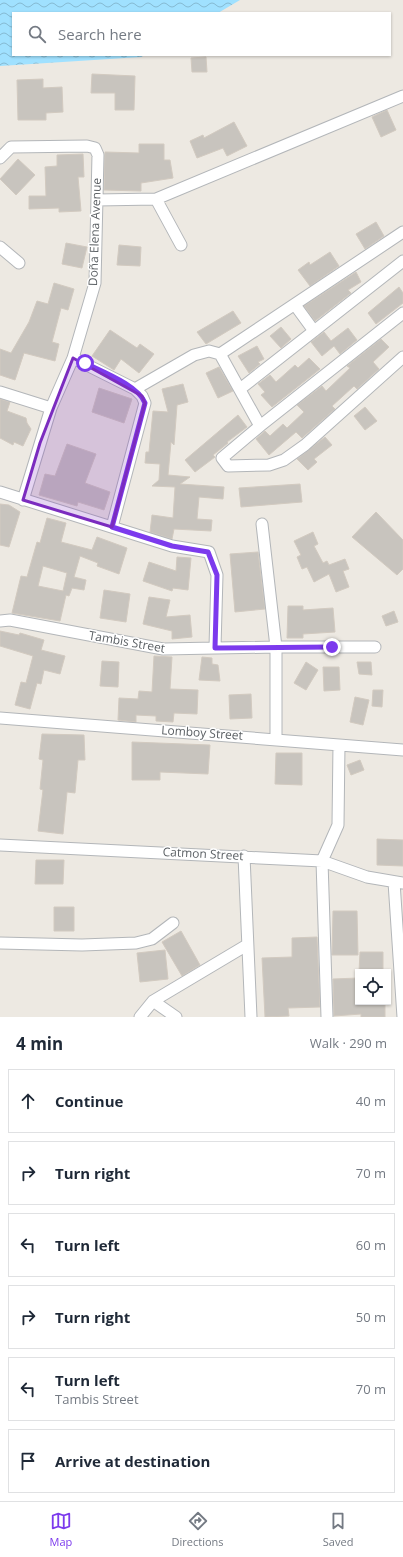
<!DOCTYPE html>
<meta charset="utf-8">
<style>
:root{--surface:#fff;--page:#f6f6f7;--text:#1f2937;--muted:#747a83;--line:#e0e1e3;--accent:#7c3aed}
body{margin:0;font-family:"Open Sans",sans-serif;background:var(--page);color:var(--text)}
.controls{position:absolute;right:12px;bottom:12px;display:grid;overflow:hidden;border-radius:0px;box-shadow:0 1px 3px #0004}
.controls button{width:36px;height:36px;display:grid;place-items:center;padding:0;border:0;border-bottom:1px solid var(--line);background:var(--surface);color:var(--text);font:20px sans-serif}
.stop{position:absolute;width:12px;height:12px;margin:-9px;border:3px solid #7c3aed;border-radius:50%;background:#fff}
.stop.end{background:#7c3aed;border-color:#fff;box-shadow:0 1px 4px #0008}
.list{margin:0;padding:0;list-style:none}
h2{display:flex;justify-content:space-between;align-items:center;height:52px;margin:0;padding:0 16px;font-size:17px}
h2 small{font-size:13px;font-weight:400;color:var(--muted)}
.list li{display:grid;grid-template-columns:26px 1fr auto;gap:12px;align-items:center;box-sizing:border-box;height:64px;margin:0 8px 8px;padding:0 8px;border:1px solid var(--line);border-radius:0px}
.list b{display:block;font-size:15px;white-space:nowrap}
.list p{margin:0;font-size:13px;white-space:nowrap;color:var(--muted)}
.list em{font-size:13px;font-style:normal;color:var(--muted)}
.icon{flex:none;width:22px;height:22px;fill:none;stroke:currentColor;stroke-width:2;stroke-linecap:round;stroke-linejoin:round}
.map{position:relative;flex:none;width:403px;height:1017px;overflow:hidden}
.search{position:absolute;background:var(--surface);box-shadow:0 1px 3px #0004;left:12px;right:12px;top:12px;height:44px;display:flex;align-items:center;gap:10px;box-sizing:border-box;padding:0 14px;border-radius:0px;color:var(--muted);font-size:15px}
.sheet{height:484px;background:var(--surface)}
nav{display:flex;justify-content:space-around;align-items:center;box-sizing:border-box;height:56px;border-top:1px solid var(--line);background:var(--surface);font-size:11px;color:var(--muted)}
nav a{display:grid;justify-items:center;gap:2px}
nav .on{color:var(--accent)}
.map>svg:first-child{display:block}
</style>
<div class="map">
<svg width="403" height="1017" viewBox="0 0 403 1017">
<defs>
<pattern id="water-waves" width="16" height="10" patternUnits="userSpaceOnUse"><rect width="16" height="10" fill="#a0e1ff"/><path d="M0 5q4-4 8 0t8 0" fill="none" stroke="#85bad2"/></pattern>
</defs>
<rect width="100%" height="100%" fill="#ede9e2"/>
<path fill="url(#water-waves)" d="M0,0H240L218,13H13V55H145L141,57L0,66Z"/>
<path fill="#c8c4be" stroke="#d2cac0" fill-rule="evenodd" d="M206,57L207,72H192L191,58Z
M92,74L135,76L134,110H115V93H91Z
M43,79V88L62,87L63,112L46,113V120H18L17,80Z
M387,110L396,130L381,137L372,117Z
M234,122L247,146L227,156L223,148L197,158L190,141L203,135L204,138Z
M139,144H164V160H170L173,178L141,183V191L104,190L105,152L139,153Z
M83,154L84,177H78L81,211L59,212V208L29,209V196H46L45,167L57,166V155Z
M18,159L35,175L16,195L0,179Z
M376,222L384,236L365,249L356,234Z
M66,243L87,247L82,268L62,264Z
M119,245L141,247L140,266L117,265Z
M330,252L339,266L310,286L298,270L309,262L310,265Z
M356,272L361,282L348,290L351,293L315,321L304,306Z
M54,283L74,289L68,310L61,308L52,342L59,344L55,361L24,353L15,380L0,375V349L11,353L29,322L37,301L48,304Z
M399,287L403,293V303L376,324L368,313Z
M233,311L241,323L206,344L197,332Z
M281,327L291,339L281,348L270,336Z
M348,328L357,340L340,354L334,346L322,356L311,342L324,332L331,341Z
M110,330L137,348L140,344L154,354L139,373L121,359L114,370L92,356Z
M381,339L389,347L373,362L379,369L357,389L354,386L332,406L335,409L302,438L296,432L269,455L256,439L265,431L270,436L283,424L287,428L304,412L297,405L322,386L326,391L350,368L347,366Z
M257,346L264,359L258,362L260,364L249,373L238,356Z
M309,358L320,369L272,407L261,395L265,392L258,384L270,375L276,382L295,365L298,368Z
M219,367L233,391L218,398L206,373Z
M183,384L188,402L177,405L174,445L171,442L168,475L190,477L180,484L224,487L223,499L199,497L197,519L212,520L211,531L174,529L172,539L150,532L152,515L173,518L175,487L152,486L159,480L160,464L145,463L146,452H149L153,411L168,412L162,389Z
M99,388L132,399L124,423L92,412Z
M0,399L10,402L7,411L26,418L27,423L31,429L23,446L14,442L13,445L0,438Z
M365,407L377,421L365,430L354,416Z
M238,415L247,427L227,442L228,443L213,455L215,457L195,472L185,460Z
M325,437L332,445L314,459L317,462L308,470L297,459Z
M67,444L96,454L85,483L110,492L104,510L78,502L77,506L39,495L45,474L55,476Z
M300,484L302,502L241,507L239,488Z
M0,504L9,505L20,512L9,547L0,545Z
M376,512L403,540V569L397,575L352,537Z
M47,518L66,523L61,542L92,550L97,537L127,548L119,574L97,566L98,563L80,556L74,577L86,580L84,590L72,588L69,596L66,595L60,621L12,613L21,576L27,577L37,542L40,543ZM43,566L67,573L63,591L38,586Z
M313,532L318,544L314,546L323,563L327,561L329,565L345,559L349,569L343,571L349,587L336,592L329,574L314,582L307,567L302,569L297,557L301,555L294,541Z
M258,552L265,609L235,612L230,554Z
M177,557L191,558L188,590L173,588L172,591L143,581L149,562L176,571Z
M104,590L130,594L126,622L100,618Z
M149,597L170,600L166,617L190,615L192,637L172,639V631L143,624Z
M288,606H303V610L333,608L335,632L303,634V638H287Z
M394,611L398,622L386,626L382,616Z
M0,631L19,635L20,633L44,640L41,650L65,656L60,674L44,670L41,684L37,683L30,709L15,705L21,682L26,683L33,656L0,646Z
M154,656L172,657L170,689L198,690L197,714L174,713L173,722L156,721V716L136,715V722L118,720L119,698L138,699L139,691L152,692Z
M202,657L212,658V664L218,665L220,681L199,680Z
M102,661L119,662L118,687L100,686Z
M306,662L318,670L306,690L294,683Z
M357,662H371L372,675L359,674Z
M323,667H339L340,690L324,691Z
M373,690H383L382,707L372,706Z
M251,694L252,718L230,719L229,695Z
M355,697L369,700L363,725L350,722Z
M42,734L84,735L85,760H78L75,793L67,792L63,834L38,831L43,790L40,789L43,760L39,759Z
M132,742L210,745L208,774L160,772V780H132Z
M276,753H302V785L275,784Z
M360,760L364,770L351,775L347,765Z
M377,839L403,840V866L377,865Z
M36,860H64L63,884H35Z
M54,907H74V931H54Z
M333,911H357L358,955H332Z
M181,931L200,965L182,976L162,942Z
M317,937L320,1007L288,1008L289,1016L265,1017L262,958L292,957V938Z
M165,950L168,979L140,982L137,953Z
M360,952H383V972H359Z
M358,978V1002H385V1017H361V1014L334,1016L333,979Z"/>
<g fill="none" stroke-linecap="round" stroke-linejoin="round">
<defs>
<path id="street" d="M0,158L11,147L87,146L95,148L98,155L95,283L73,358L51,408L23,500
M156,199L181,245
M97,200L156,199L403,96
M0,247L19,263
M295,305L314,331L403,261
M403,313L260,426L222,458L228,466L269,465L284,460L305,445L403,357
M220,354L403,232
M73,358L135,389L142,396L145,403L112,527
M135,389L194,355L209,351L220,354L260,426
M240,389L314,331
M0,392L51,408
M0,492L172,546L209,552L217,575L215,647
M262,524L276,647V738
M0,621L10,620L163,649L276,647H375
M0,718L403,750
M0,845L322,861L367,877L403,883
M244,856L251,1017
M394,882L403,1017
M0,943L82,945L136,943L152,939L173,923
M153,1001L176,1017
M140,1017L153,1001L247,945
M327,1017L322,861L338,825L339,745"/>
</defs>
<use href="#street" stroke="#b3b6b9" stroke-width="13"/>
<use href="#street" stroke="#fff" stroke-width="11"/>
</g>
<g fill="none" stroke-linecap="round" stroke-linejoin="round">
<path stroke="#7c3aed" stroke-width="5" d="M85,363C103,372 138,385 145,403L112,527L172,546L208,552L217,575L215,648L332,647"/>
</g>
<path fill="#7b2cbf" fill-opacity="0.2" stroke="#7b2cbf" stroke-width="3" stroke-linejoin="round" d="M73,358L142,396L145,403L112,527L23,500L40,443Z"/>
<g text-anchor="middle" stroke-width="3" stroke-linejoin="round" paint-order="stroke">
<g font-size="12" fill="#5a5f63" stroke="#fff">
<text transform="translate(95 232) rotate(-88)" y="4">Doña Elena Avenue</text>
<text transform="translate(127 642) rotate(10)" y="4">Tambis Street</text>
<text transform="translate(202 733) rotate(4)" y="4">Lomboy Street</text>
<text transform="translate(203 854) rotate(3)" y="4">Catmon Street</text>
</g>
</g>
</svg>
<div class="controls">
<button><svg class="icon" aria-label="locate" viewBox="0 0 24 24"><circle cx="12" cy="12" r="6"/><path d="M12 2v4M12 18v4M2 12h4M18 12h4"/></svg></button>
</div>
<div class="stop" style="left:85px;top:363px"></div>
<div class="stop end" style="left:332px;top:647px"></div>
<div class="search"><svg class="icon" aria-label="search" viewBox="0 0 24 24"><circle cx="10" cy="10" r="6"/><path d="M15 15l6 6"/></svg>Search here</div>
</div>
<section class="sheet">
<h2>4 min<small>Walk · 290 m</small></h2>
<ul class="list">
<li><svg class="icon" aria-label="ahead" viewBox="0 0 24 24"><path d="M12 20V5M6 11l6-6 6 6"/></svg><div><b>Continue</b></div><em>40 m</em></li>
<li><svg class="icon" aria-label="right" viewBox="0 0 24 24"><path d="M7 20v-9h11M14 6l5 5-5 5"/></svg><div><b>Turn right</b></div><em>70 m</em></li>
<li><svg class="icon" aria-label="left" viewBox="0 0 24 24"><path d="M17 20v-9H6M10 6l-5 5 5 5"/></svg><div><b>Turn left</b></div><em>60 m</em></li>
<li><svg class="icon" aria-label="right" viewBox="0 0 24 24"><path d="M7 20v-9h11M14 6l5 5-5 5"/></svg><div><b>Turn right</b></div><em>50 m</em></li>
<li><svg class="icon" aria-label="left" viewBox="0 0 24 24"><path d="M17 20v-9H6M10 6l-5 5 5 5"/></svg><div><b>Turn left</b><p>Tambis Street</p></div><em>70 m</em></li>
<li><svg class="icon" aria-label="arrive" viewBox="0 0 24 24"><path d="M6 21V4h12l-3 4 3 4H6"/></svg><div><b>Arrive at destination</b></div></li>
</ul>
</section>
<nav>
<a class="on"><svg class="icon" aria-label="map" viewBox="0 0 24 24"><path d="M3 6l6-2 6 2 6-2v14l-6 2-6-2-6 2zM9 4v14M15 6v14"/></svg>Map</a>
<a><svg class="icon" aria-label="directions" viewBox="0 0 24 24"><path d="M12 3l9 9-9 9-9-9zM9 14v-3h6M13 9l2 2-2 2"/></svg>Directions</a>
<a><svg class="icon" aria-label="saved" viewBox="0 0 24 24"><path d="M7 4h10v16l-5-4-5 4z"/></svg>Saved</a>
</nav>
